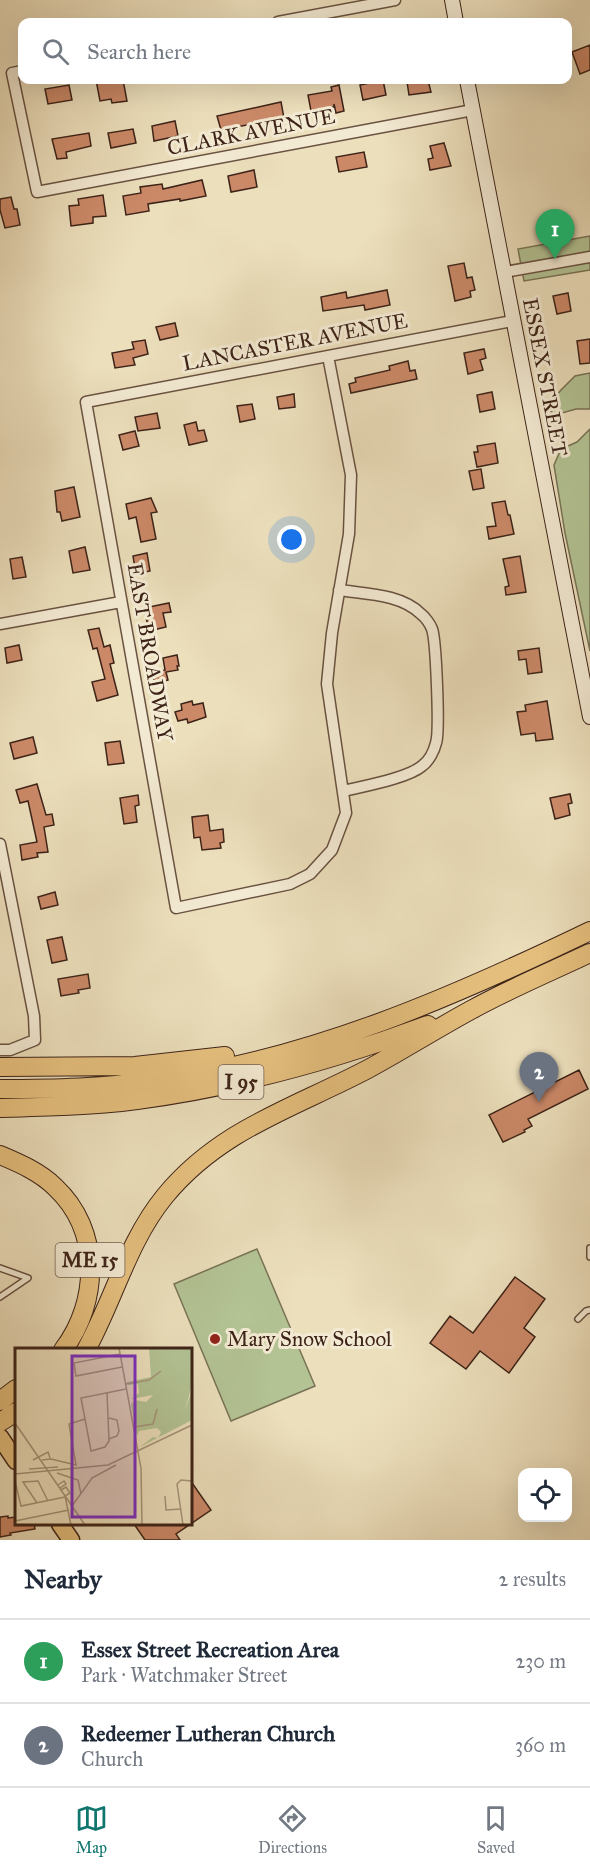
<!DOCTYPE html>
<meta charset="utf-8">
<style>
:root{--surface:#fff;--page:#f2f2f3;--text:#1f2937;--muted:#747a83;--line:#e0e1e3;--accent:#0f766e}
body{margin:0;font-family:"IM FELL Great Primer",serif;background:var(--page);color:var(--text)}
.controls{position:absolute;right:18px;bottom:18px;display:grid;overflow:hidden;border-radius:12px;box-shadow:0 6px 24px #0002}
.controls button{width:54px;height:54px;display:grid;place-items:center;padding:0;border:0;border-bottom:2px solid var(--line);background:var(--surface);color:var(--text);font:30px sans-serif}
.you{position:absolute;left:292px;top:540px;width:21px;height:21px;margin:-15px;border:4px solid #fff;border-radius:50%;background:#1a73e8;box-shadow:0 0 0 9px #1a73e833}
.badge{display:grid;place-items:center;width:39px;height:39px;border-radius:50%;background:var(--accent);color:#fff;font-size:20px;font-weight:700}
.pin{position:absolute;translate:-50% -50px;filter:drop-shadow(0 2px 3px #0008)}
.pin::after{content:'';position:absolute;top:32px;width:21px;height:18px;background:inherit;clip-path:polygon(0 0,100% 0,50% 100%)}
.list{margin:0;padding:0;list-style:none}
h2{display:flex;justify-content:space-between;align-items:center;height:78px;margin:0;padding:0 24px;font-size:26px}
h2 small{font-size:20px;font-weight:400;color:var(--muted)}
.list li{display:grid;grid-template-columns:39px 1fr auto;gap:18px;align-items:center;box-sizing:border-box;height:84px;padding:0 24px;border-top:2px solid var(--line)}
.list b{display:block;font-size:22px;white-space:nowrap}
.list p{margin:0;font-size:20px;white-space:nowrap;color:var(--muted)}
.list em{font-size:20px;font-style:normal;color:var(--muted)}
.icon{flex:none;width:33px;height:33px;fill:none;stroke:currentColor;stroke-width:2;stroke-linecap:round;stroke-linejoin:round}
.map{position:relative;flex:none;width:590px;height:1540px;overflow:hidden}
.search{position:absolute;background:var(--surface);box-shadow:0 6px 24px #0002;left:18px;right:18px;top:18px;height:66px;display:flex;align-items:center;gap:15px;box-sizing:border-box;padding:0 21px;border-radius:12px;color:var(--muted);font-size:22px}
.sheet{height:246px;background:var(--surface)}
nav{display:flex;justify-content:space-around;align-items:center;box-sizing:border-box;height:84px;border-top:2px solid var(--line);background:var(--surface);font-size:16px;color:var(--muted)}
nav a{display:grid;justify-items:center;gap:3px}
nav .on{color:var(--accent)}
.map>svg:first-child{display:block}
</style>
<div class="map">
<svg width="590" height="1540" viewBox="0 0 590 1540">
<rect width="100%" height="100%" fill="#ecdfbc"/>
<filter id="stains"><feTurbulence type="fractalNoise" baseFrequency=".00333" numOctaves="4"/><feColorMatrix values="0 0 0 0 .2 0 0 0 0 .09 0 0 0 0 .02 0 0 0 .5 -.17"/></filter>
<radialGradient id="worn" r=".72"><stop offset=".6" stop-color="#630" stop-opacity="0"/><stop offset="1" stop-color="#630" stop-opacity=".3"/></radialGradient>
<path fill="#b3c394" stroke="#787356" stroke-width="1.5" d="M590,236V270L524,281L518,249Z
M590,373V409H576L555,415L548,409L560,391L575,376Z
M590,429V651L565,533L554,465L561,449L577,442Z
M257,1249L315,1386L231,1421L174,1284Z"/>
<path fill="#cb8968" stroke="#3d2318" stroke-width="1.5" d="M590,45V70L580,74L572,52Z
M96,80H123L127,101L112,103L111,99L100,101Z
M383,80L386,95L363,100L360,85Z
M412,80H428L431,92L409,95L407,82Z
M69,85L72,100L48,104L45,89Z
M339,85L344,111L336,113L334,104V107L311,111L308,95L332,91L331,87Z
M281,102L284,118L221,130L217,116Z
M175,121L178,136L154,141L152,126Z
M133,129L136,143L111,148L108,133Z
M89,133L91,146L66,152L67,158L57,159L52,139Z
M444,143L451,166L430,170L428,159L433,158L430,146Z
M364,152L367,167L339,172L336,157Z
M254,170L257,187L231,192L228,176Z
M202,180L206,196L180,201V199L148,204L149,211L126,215L123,196L141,193L140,187L162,184L163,189Z
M103,195L106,216L93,217V223L71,226L69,206L79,205L78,199Z
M11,197L14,209H17L20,225L5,228L0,210V199Z
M464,263L467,278L472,277L475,290L470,291L471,297L455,301L448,266Z
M387,290L390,305L365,310L364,305L323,311L321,297L346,292L347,298Z
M568,293L571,311L557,314L553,296Z
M175,323L178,336L160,340L156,327Z
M590,339V363L580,364L577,341Z
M145,340L148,354L133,358L135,365L115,368L112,353L134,349L132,342Z
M484,349L486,358L480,360L483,370L468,374L464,353Z
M408,361L410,371L415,370L417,379L351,393L349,384L356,382L355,378L390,370L389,366Z
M492,392L495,409L480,412L477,395Z
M294,394L295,407L279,409L277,397Z
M252,404L255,419L240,422L237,406Z
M157,413L160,428L138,431L135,417Z
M196,422L198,431L204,430L207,441L189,445L184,425Z
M135,431L139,446L123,450L119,435Z
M495,443L498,463L477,467L474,452H478L477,446Z
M481,469L484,488L473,490L469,471Z
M74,487L80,517L62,521L60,512H57L55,491Z
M151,498L157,512L151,513L156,539L141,542L136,517L129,519L126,504Z
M505,501L508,515H510L514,534L489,539L487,527L496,526L492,503Z
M85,547L90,570L73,573L69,551Z
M147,553L150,571L136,574L133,556Z
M520,556L526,592L506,595L505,587L509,586L503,559Z
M22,557L26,577L13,579L10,559Z
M169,603L171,612L163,613L166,627L149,631L144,608Z
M99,628L104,647L110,645L114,663L110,664L118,695L97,701L92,682L105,679L97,648L93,649L88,630Z
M19,645L22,660L7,663L5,648Z
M539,648L542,672L528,674L526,659L519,660L518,651Z
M177,655L179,666H177L178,670L166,672L168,680L155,684L152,673L165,670L163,658Z
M192,701L193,705L203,703L206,717L188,723L187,719L178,721L175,712L182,710L181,704Z
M547,701L553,739L536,741L535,733L521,735L517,712L526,711L525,705Z
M33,737L37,753L14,759L10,743Z
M120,741L124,763L108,765L105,743Z
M37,784L46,815L52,814L54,825L44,827L48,852L37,853L38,857L22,860L20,845L37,842L28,801L20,803L16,790Z
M570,794L572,803L568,804L570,815L555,819L550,798Z
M138,795L139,805L135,806L137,822L124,824L120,798Z
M208,815L210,831L223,829L224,842L220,843L221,848L202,850L200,837L194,838L192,817Z
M55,892L58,905L41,909L38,897Z
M62,937L67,960L52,963L47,940Z
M88,974L90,988L78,990L79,993L61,996L58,979Z
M579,1070L588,1089L528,1119L532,1126L524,1130L525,1132L503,1142L489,1115Z
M515,1277L545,1299L524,1328L535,1337L509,1373L480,1351L466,1369L430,1343L450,1316L473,1333Z
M190,1480L211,1510L176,1534L180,1540H145L134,1524H190Z
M8,1516V1518L16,1517V1524H34L35,1529L10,1533L11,1535L0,1537V1517Z"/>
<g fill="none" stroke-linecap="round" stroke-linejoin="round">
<defs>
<path id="lane" d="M590,1248V1257
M0,1268L28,1278L0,1297
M578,1319L586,1311L590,1310"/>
<path id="street" d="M278,22L395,0
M22,71L12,73L37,192L473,110
M505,272L590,257
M328,356L351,475L349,534L332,633L327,684L346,813L332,850L310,874L290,884L176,908L86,402L512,321
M339,590C366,594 401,594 421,614C425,617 430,624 432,629C436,640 440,731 436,743C434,751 429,761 422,766C408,778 364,786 344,791
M0,624L121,602
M0,844L34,1016L35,1040L10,1050H0"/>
<path id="secondary" d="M452,0L456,22
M467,80L590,717"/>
<path id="primary" d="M0,1437L16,1461
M60,1524L71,1540"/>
<path id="highway" d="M0,1067L135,1066L225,1056
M0,1089C53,1089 106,1088 158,1080C311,1059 453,997 590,931
M0,1108C46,1107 91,1106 137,1100C236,1087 334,1060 428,1025
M0,1155C19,1163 40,1172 55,1187C101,1230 100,1301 63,1350
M86,1350C114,1299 128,1241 165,1196C220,1129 294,1108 368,1069C403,1050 436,1029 471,1010C509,989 550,972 590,953
M0,1401L16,1389
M0,1422L16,1412"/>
</defs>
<use href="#lane" stroke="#695241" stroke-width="8"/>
<use href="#street" stroke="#695241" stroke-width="13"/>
<use href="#secondary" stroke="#3d2318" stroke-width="16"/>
<use href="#primary" stroke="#3d2318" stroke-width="19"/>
<use href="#highway" stroke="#3d2318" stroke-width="20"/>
<use href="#lane" stroke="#f3ead3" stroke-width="5"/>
<use href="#street" stroke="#f3ead3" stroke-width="10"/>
<use href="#secondary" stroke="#f3ead3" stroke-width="14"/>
<use href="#primary" stroke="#e6c07e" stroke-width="16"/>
<use href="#highway" stroke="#e6c07e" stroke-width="18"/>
</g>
<circle fill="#8f2418" stroke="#f3ead3" stroke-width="2" cx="215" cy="1339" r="6"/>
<g text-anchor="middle" stroke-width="6" stroke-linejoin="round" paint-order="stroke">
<g fill="#f3ead3" stroke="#745f50" stroke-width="1.5">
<rect x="218.5" y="1065" width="45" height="34" rx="4.5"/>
<rect x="55.5" y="1243" width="69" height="34" rx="4.5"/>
</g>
<g font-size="20" font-weight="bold" fill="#3d2318">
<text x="241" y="1089">I 95</text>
<text x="90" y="1267">ME 15</text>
</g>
<g font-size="21" fill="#3d2318" stroke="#f3ead3">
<text transform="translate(251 132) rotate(-11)" y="7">CLARK AVENUE</text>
<text transform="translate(295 342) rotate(-11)" y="7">LANCASTER AVENUE</text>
<text transform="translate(545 377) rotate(79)" y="7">ESSEX STREET</text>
<text transform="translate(150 652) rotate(80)" y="7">EAST BROADWAY</text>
</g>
<g font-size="21" fill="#3d2318" stroke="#f3ead3" text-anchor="start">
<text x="227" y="1346">Mary Snow School</text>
</g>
</g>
<g transform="translate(15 1348)">
<rect width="177" height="177" fill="#ecdfbc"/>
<path d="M134,0H177V37L170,62L177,42V72L125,99L138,89L143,90L146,84L142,80L124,83L122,88L116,56L120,52L131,54L138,47L116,51L124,45L123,36L113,37L112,34L136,29Z" fill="#b3c394"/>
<path fill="none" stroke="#a6947a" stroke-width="1.5" d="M104,0L126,120L127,177M105,6L59,15L61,28L107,19M111,36L134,32L146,23M92,45L94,93L90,99L76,103L66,50L111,41M94,70L102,72L104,83L102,88L94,91M0,75L70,177M119,79L138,76L142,61M18,112L33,104L35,110M27,112L36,111L61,117L54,76L70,71M14,121L43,119M42,125L63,132L66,146M0,126L93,117L177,77M0,133L6,158L50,149M43,137L49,133L51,136L45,140M46,142L51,139L55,145L50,148L56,177M150,148L151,162L166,161M22,155L8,134L23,133L33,153M57,158L77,130L101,117M0,173L54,162M168,177L162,136L166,132L177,133"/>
<path fill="#7b2cbf" fill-opacity="0.15" stroke="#7b2cbf" stroke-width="3" d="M57,8H120V169H57Z"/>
<rect width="177" height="177" fill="none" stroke="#3d2318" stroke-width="3"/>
</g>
<rect width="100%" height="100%" filter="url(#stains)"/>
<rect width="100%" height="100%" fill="url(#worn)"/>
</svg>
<div class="controls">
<button><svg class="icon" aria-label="locate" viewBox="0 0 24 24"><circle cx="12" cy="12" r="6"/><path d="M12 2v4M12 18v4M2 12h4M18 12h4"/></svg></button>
</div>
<div class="you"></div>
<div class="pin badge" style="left:555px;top:259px;background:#2e9e5b">1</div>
<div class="pin badge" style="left:539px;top:1102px;background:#6b7280">2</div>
<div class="search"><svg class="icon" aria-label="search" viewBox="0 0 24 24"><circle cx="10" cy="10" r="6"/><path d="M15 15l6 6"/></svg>Search here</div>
</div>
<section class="sheet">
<h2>Nearby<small>2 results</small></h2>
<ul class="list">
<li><span class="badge" style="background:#2e9e5b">1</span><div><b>Essex Street Recreation Area</b><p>Park · Watchmaker Street</p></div><em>230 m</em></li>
<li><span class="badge" style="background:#6b7280">2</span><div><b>Redeemer Lutheran Church</b><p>Church</p></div><em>360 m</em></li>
</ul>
</section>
<nav>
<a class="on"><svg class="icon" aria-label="map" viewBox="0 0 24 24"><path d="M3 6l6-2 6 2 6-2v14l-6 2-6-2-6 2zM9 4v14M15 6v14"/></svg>Map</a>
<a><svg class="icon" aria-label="directions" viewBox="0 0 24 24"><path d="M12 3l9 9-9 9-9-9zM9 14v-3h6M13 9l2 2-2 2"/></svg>Directions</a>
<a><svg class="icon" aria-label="saved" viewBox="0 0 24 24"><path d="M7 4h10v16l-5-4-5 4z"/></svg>Saved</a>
</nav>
